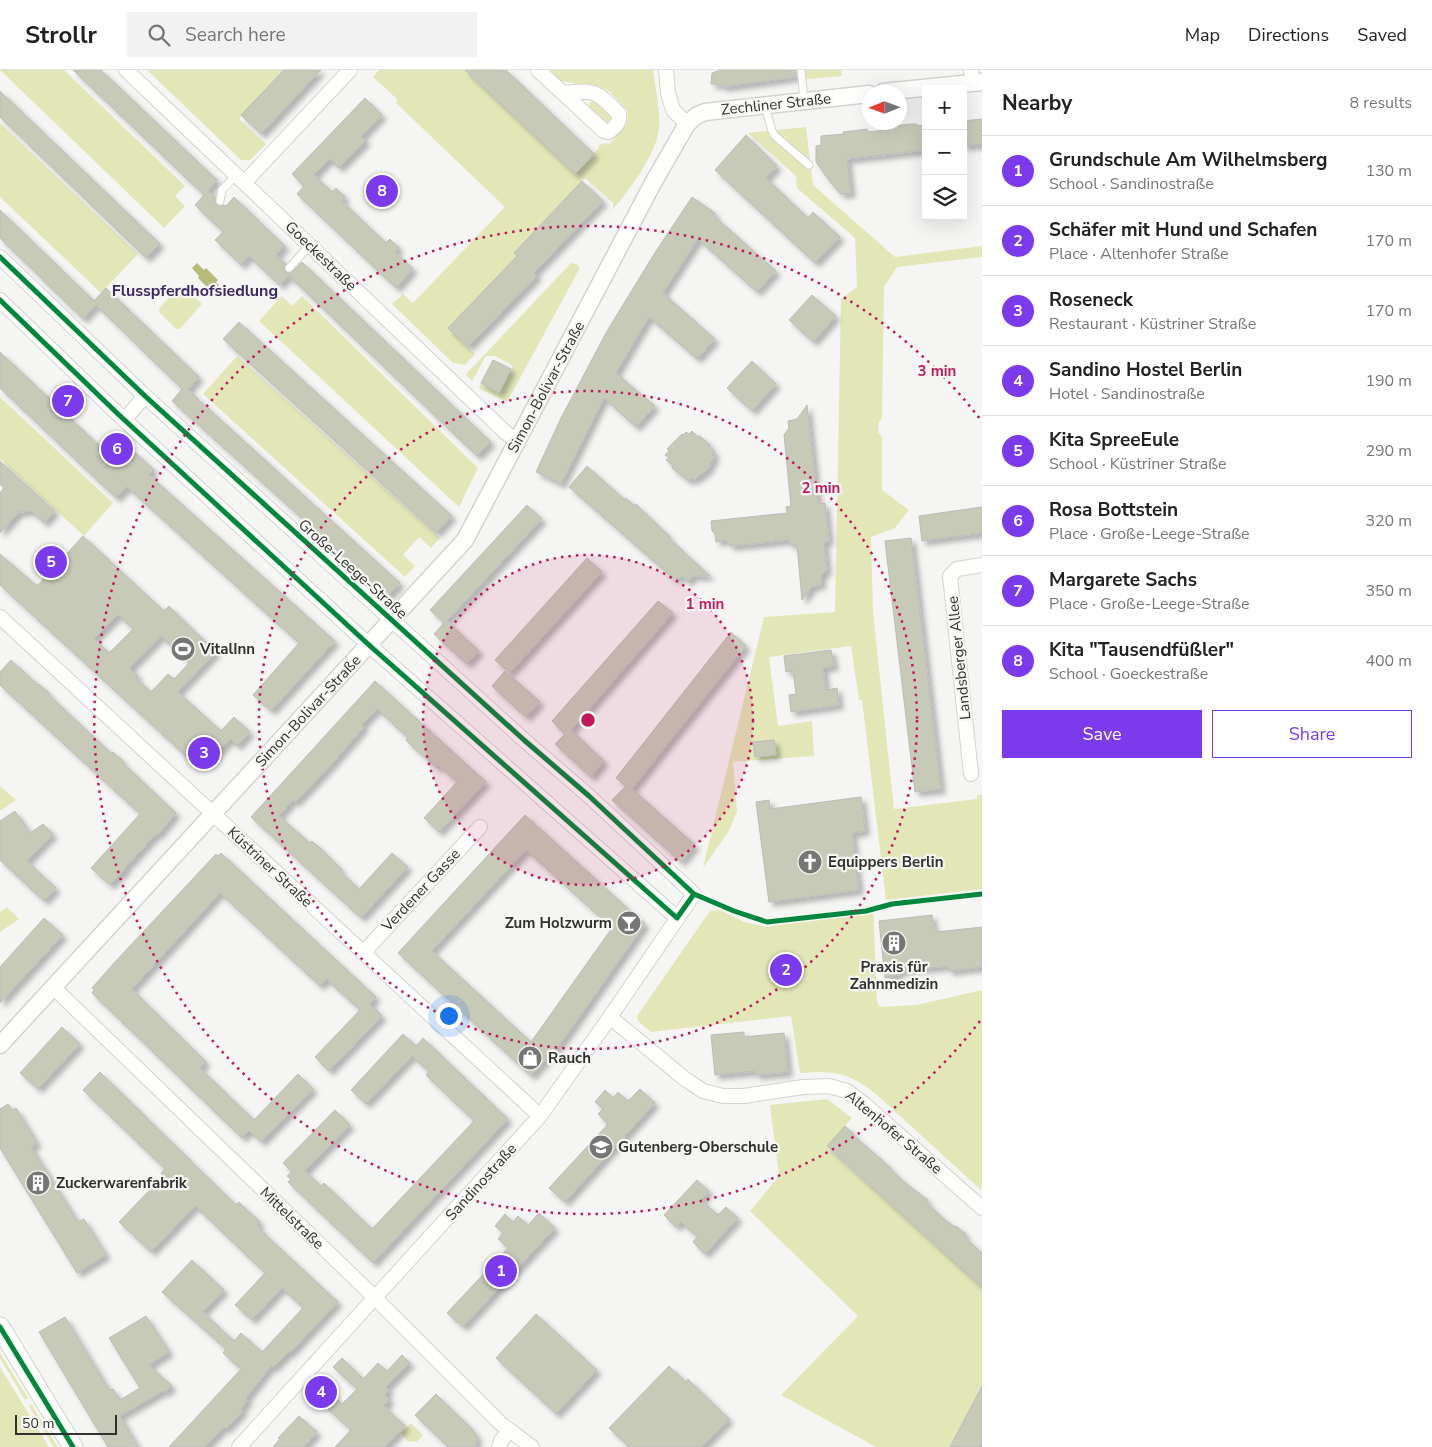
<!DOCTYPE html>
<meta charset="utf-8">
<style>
:root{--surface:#fff;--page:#f2f2f2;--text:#222;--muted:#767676;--line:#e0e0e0;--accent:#7c3aed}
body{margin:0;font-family:"Nunito Sans",sans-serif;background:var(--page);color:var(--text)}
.controls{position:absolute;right:15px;top:15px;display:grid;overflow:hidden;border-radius:0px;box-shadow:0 5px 20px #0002}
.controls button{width:45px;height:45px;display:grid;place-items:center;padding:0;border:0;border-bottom:1px solid var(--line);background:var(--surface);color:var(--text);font:25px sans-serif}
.compass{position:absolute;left:862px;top:15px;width:45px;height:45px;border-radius:50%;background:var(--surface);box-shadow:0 5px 20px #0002;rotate:269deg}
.scale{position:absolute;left:15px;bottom:12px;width:102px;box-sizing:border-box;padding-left:5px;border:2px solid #313130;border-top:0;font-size:14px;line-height:18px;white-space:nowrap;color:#313130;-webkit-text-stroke:4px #f6f7f3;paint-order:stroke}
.you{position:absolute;left:448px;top:945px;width:18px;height:18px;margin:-12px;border:4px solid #fff;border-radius:50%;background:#1a73e8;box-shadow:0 0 0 8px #1a73e833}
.badge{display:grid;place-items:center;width:32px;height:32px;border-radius:50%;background:var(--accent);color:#fff;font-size:16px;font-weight:700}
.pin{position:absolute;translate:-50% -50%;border:2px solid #fff;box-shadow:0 1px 5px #0006}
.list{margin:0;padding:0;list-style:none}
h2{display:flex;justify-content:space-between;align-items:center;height:65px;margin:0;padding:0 20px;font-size:21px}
h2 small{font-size:16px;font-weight:400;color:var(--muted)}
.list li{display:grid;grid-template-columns:32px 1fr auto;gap:15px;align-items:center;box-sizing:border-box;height:70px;padding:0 20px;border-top:1px solid var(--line)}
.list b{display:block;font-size:19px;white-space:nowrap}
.list p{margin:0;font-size:16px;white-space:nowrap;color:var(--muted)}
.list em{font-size:16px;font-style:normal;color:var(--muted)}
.actions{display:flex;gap:10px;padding:15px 20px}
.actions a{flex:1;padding:11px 0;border:1px solid var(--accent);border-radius:0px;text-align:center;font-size:18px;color:var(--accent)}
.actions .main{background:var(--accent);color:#fff}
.icon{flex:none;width:28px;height:28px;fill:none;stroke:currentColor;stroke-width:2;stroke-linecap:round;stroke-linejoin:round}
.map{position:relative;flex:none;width:982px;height:1377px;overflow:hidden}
header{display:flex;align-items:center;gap:30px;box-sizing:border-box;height:70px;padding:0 25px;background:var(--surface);border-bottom:1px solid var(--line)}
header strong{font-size:24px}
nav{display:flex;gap:28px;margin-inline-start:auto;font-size:18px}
.search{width:350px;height:45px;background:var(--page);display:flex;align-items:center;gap:12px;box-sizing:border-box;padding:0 18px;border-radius:0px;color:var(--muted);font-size:19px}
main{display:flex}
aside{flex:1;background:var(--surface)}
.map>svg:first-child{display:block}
</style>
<header>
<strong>Strollr</strong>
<div class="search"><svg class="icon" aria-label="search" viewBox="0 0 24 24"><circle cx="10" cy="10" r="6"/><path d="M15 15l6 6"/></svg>Search here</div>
<nav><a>Map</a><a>Directions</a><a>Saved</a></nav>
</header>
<main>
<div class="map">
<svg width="982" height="1377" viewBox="0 0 982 1377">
<defs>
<filter id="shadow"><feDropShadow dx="4.5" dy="4.5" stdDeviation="2.5" flood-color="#0004"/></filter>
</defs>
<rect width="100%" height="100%" fill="#f5f6f4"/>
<path fill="#e3e7b8" d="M0,0H64L185,116L175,126L185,136L164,158Z
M147,0H284L239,49L266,74L250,90H241Z
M379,0H465L575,104L599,78V75L606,73L608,75L626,55L628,46L627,40L610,22L603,18L561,11L549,0H653C655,18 661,41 659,58C657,83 629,121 613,139V133L585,108L514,183L517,186L448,258L475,284L465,295L453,293L392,234L403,224L413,233L505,137L396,33L398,30L373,7Z
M797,0H841L842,6L798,10Z
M594,30L612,45L613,48L610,53H603L589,39V33Z
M0,53L138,184L101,223L0,127Z
M806,57L813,115L895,187L982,176V187L897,197L884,217L882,348L879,352L878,362L882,367V420L909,440L895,458L871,467L873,542L894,739L977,729V725L982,724V819L886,830L862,630H859L851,576L769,587L778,656L812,651L814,686L733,692L737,742L729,761L703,798L764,547L835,542L841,229L857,217L855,168L797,118L796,106L748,63Z
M571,193L576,194L580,198L507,332L480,319L479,317L481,313L499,322L513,296L495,286H486L472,311L466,305L467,303Z
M183,216L202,234L180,259H176L159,242L160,237L180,217Z
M282,226L292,236L302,226L478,398L459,437L259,251Z
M237,286L440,468L431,478L419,467L403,485L415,496L405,507L203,324Z
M0,327L113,433L84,466L0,389Z
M0,716L16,730L0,741Z
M873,835L877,932L880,937L917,935L982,920V1121L877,1025C848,1002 836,1001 800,1003L791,946L651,962L638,951L637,946L710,841L720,840L744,852L768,857Z
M7,837L19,849L0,862V842Z
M827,1029L852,1048L827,1077L982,1217V1315L950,1377H876L781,1325L858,1246L750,1141L779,1106L770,1035Z
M0,1283L28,1328L25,1330L0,1288Z
M0,1297L49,1377H0Z
M31,1334L58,1377H54L29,1336Z
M411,1353L423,1365L417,1372L407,1371L401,1363Z"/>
<path fill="#b6bb7a" d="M197,193L204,200L206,198L218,210L216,212L223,220L219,224L211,217L209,219L198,208L199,206L192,198Z"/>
<path fill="#c8cab8" stroke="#bbbbba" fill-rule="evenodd" filter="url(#shadow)" d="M73,0H101L217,110L208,121L215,127L216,135L220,136L224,135L226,136L234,127L285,176L276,185L286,194L284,197L285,202L291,203L302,192L491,372L477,386L289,206L279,215L249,186L241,195L215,170L223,162L195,135L204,125Z
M284,0H321L261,64L241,45Z
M465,0H506L594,84L575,104Z
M721,0H796V7L723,17V15L711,14L712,3Z
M0,21L160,174L146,188L0,47Z
M365,28L382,45L361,67L366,71L339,98L330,89L314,105L332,122L336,118L345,127L342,131L386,173L390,169L399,178L395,182L413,199L396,218L297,124L304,116L292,104Z
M982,49V74L963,76V51Z
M911,54H917V56L926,55V80L847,89L851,123L841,124L831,113L816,92V76L821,75V66L844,64L843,62L867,59L868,62L893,59V56Z
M746,65L777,96L766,108L808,148L813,142L840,167L815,193L715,100Z
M582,111L603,131L534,203L537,206L468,277L448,258L517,186L514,183Z
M692,127L715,143L713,145L776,201L757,222L698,169L663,223L715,269L697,289L649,247L616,303L655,336L636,357L604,328L561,414L536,402L561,348L607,261L656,181Z
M0,140L94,231L106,218L199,307L188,320L400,513L388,526L172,331L182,319L96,235L83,249L0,168Z
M812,225L836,246L813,272L789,250Z
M239,252L452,446L436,463L223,269Z
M0,282L121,396L135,382L154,400L149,405L335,571L271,641L253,625L299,573L127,417L116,428L0,318Z
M493,290L511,299L499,323L481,313Z
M752,291L776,314L752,341L727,318Z
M807,335L818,434L825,433L829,471L824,472L827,500L821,506V515L813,516L802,530L797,475H790L789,470L731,476L725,470L716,472L715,464L712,461L711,451L787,443L786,437L791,436L784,365L789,358L788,351L797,349Z
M692,361L698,367L700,366L710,375L708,376L715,382L712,385L715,387L710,394L711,395L702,405L701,404L695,410L692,408L689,411L672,398L673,396L666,390L669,388L665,385L669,381L667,379L682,364L683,365L686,362L689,364Z
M0,391L55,441L44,453L31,441L19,442L0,463V423L4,418L0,414Z
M587,396L625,430L626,428L635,436L636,434L670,467L669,468L710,506H693L688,512L682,507L674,509L569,417Z
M527,435L542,449L447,551L479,581L467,594L434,564L444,553L430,540Z
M982,437V463L922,471L919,446Z
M83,466L164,541L169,536L216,582L178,622L221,661L234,647L250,662L237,676L230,669L209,692L206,689L205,691L193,680L187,687L0,515V484L37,516ZM118,545L133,559L109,583L94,569ZM161,566L189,593L174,609L168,604L151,622L136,608L138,606L130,598Z
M911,468L941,719L915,722L885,471Z
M587,488L602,502L510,603L495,590Z
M658,531L673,543L571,660L604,691L591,707L555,674L565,664L552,651Z
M731,562L746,576L632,719L695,775L681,792L612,730L626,716L616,708Z
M831,580L834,596L823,598L826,620L837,618L839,635L791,642L789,625L796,624L793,601L786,602L784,586Z
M11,590L38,615L39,614L50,624L49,625L112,684L113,682L124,692L123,693L176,743L158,765L156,764L125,798L126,799L110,815L91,798L140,744L0,615V602Z
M505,601L540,632L526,647L492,616Z
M375,611L486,712L439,762L424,748L457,712L439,696L437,698L414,678L406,670L408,668L377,639L362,655L364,657L332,694L296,732L293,730L279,746L310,773L312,771L320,778L342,800L340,801L359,819L392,783L408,797L361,848L251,747Z
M774,670L776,685L755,687L753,672Z
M861,727L865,761L852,763L859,820L769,832L756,732L769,730L770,739Z
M15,741L30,763L43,754L53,764L27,791L56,818L44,831L0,790V751Z
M525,745L645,854L561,973L531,1006L398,883ZM526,780L612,858L531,972L432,881Z
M221,783L376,927L370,934L382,946L329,1001L315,987L360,940L326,909L320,916L220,823L132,919L206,992L200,998L254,1050L298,1004L313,1019L261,1072L249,1061L242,1068L92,923L94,920L92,918L114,893L216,784L218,786Z
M932,845L933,858H936L937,862L982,857V897L949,901L948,896L898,901L899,906L885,908L879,851Z
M44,848L63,865L0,933V897Z
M62,957L80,974L38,1019L20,1003Z
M744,962V967L784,963L788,1002L756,1005L755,1001L715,1005L711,965Z
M403,964L416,976L423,968L508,1049L373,1193L288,1112L291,1109L287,1106L292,1102L283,1093L335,1040L350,1055L305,1101L321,1116L324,1113L372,1159L474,1051L426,1005L429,1002L412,986L366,1034L351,1020Z
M100,1002L236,1135L239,1132L247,1140L260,1152L257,1155L268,1167L338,1232L290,1283L289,1282L273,1298L271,1296L246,1328L248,1330L241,1339L243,1341L226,1359L224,1357L205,1377H169L241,1299L223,1283L226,1279L162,1222L192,1190L224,1220L203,1242L234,1271L241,1263L262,1282L303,1238L282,1218L252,1250L235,1235L265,1203L195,1136L151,1182L119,1152L163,1106L161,1103L165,1099L83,1020Z
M640,1019L655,1033L565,1132L549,1118L608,1054L598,1044L603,1039L595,1032L605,1020L613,1028L618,1022L628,1031Z
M8,1034L13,1040L16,1038L37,1073L31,1077L78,1152L84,1149L106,1185L77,1203L0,1078V1039Z
M845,1056L854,1064L853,1065L891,1098L890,1099L908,1115L928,1130L926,1132L945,1150L955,1157L956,1156L966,1164L963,1166L982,1183V1217L827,1076Z
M697,1110L709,1121L701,1130L718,1145L726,1137L738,1148L705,1184L693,1172L697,1167L681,1152L676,1157L664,1145Z
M539,1143L555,1158L463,1257L447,1243L508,1178L498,1169L503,1163L495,1156L505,1144L513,1152L518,1146L528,1155Z
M536,1244L597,1300L556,1344L496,1288Z
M146,1246L169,1282L149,1295L172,1316L166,1322L163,1321L120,1346L138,1377H108L39,1262L65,1247L109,1320L113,1319L120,1330L140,1318L109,1268Z
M402,1285L410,1293L386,1317L389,1321L385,1325L390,1330L384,1336L405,1356L385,1377H335L351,1360L316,1328L325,1318L342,1334L357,1319L333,1297L342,1288L363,1309L378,1293L387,1301Z
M669,1296L686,1312L688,1309L729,1349L702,1377H629L609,1358Z
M982,1316V1371L979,1377H950Z
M436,1324L473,1360L477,1367L476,1377H448L415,1345Z
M299,1346L317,1362L304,1377H273L280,1369L278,1368Z"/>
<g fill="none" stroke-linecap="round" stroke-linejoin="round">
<defs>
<path id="service" d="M801,0L804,30
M765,36L772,61L775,66L809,95
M220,131L222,120L236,105
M289,198L310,175"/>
<path id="minor" d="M126,0L506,363L518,371
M538,0L604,61L608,62C615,58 620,52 619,44C597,22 596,19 564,23
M666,0L668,23L673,40L687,54
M971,0L973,13
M244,113L350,0
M0,187L145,326L524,670L589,726L694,824L610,947L540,1046L239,1377
M0,230L118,344L369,575L677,848
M124,350L145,326
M0,547L540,1046
M971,704L950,506L957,499L982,495
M363,883L480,757
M53,917L366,1219L500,1353L532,1377
M610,947L685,1009L703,1021L723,1026H744L803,1017L829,1016L847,1021L863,1033L982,1138
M499,1377L501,1371L509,1360"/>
<path id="tertiary" d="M883,22L982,12
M0,975L465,470L653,113L687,54L696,46L705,42L869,24"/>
<path id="secondary" d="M0,1257L73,1377"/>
</defs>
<use href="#service" stroke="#d3d3d1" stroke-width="9"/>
<use href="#minor" stroke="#d3d3d1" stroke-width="16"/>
<use href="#tertiary" stroke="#d3d3d1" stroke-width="19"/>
<use href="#secondary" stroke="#d3d3d1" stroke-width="21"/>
<use href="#service" stroke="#fefefd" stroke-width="7"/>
<use href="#minor" stroke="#fefefd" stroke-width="14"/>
<use href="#tertiary" stroke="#fefefd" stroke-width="16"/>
<use href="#secondary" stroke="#fefefd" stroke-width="19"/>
<path stroke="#d5d5d4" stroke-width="1" d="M0,1252L76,1377"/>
<defs>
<path id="cycleway" d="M0,187L145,326L524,670L589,726L694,824L734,841L767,852L866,841L892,834L982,824
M0,230L118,344L369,575L677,848L694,824
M0,1257L73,1377"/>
</defs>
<use href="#cycleway" stroke="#f6f7f3" stroke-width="8"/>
<use href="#cycleway" stroke="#00873e" stroke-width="5"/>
</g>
<circle cx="588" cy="650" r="165" fill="#c2185b" fill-opacity=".12"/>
<g fill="none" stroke="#c2185b" stroke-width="2.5" stroke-dasharray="2.5 5">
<circle cx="588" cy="650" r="165"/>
<circle cx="588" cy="650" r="329"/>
<path d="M980 951A494 494 0 1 1 980 349"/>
</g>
<defs>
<symbol id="stadium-disc" viewBox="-11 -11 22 22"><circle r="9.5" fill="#767675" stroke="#f6f7f3"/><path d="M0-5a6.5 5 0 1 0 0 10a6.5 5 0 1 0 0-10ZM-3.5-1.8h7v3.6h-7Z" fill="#fff"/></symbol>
<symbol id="church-disc" viewBox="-11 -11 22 22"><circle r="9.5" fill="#767675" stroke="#f6f7f3"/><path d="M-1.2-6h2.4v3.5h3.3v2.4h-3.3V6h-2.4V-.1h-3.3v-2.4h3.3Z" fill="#fff"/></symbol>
<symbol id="bar-disc" viewBox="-11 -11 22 22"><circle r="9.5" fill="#767675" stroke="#f6f7f3"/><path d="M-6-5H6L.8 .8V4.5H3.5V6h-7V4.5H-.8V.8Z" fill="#fff"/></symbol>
<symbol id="building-disc" viewBox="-11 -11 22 22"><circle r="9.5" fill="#767675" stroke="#f6f7f3"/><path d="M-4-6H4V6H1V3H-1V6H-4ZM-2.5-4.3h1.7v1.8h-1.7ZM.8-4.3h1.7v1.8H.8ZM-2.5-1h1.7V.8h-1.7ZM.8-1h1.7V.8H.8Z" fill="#fff"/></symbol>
<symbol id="shop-disc" viewBox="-11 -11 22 22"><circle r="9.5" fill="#767675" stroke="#f6f7f3"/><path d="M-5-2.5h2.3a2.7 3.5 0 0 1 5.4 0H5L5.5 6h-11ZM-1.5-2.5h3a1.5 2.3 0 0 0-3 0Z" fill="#fff"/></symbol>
<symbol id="school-disc" viewBox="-11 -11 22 22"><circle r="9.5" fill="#767675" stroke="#f6f7f3"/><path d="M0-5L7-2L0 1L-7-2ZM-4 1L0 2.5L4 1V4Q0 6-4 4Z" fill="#fff"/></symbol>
</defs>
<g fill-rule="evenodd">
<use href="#stadium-disc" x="169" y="565" width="28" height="28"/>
<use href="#church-disc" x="796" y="778" width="28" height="28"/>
<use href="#bar-disc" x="615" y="839" width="28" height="28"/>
<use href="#building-disc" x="880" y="859" width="28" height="28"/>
<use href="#shop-disc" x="516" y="974" width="28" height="28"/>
<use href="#school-disc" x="587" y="1063" width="28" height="28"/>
<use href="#building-disc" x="24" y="1099" width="28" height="28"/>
</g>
<g text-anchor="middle" stroke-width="4.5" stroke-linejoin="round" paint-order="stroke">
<g font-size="15" fill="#313130" stroke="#f6f7f3">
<text transform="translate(776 34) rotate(-6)" y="5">Zechliner Straße</text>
<text transform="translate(321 186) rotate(44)" y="5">Goeckestraße</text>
<text transform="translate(546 317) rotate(-62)" y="5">Simon-Bolivar-Straße</text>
<text transform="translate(353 499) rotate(42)" y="5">Große-Leege-Straße</text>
<text transform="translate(959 588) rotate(-96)" y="5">Landsberger Allee</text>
<text transform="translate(308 641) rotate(-47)" y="5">Simon-Bolivar-Straße</text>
<text transform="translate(270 797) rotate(43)" y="5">Küstriner Straße</text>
<text transform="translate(421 820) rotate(-47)" y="5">Verdener Gasse</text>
<text transform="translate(894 1062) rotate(40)" y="5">Altenhofer Straße</text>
<text transform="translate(481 1112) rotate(-48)" y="5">Sandinostraße</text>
<text transform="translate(292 1148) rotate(44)" y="5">Mittelstraße</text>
</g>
<g font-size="15" font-weight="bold" fill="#313130" stroke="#f6f7f3" text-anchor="start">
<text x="200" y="584">VitalInn</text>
<text x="828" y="797">Equippers Berlin</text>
<text x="612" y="858" text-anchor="end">Zum Holzwurm</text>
<text x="894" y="902" text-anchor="middle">Praxis für<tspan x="894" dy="17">Zahnmedizin</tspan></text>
<text x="548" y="993">Rauch</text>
<text x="618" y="1082">Gutenberg-Oberschule</text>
<text x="56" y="1118">Zuckerwarenfabrik</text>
</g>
<g font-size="16" font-weight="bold" fill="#3a2964" stroke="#f6f7f3">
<text x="195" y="226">Flusspferdhofsiedlung</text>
</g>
</g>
<circle cx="588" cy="650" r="8" fill="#c2185b" stroke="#f6f7f3" stroke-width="2.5"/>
<g font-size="15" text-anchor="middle" font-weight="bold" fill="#c2185b" stroke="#f6f7f3" stroke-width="4.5" stroke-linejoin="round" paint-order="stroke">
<text x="937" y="306">3 min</text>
<text x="821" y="423">2 min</text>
<text x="705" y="539">1 min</text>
</g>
</svg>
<div class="controls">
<button>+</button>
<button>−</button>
<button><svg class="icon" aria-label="layers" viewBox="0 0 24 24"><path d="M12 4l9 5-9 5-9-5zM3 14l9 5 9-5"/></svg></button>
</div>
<svg class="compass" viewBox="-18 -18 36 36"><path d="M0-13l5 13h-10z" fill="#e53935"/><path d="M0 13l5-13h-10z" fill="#767676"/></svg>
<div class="scale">50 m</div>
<div class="you"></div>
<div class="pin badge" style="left:501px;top:1201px">1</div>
<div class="pin badge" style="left:786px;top:900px">2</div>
<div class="pin badge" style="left:204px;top:683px">3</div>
<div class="pin badge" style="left:321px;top:1322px">4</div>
<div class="pin badge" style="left:51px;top:492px">5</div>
<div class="pin badge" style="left:117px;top:379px">6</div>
<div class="pin badge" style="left:68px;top:331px">7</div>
<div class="pin badge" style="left:382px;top:121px">8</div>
</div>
<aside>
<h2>Nearby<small>8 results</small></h2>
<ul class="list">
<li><span class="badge">1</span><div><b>Grundschule Am Wilhelmsberg</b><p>School · Sandinostraße</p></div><em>130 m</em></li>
<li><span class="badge">2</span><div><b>Schäfer mit Hund und Schafen</b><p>Place · Altenhofer Straße</p></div><em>170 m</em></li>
<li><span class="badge">3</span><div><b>Roseneck</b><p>Restaurant · Küstriner Straße</p></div><em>170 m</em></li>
<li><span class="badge">4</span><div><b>Sandino Hostel Berlin</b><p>Hotel · Sandinostraße</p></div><em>190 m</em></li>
<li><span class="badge">5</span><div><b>Kita SpreeEule</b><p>School · Küstriner Straße</p></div><em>290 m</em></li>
<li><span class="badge">6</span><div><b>Rosa Bottstein</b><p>Place · Große-Leege-Straße</p></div><em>320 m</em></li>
<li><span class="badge">7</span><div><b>Margarete Sachs</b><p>Place · Große-Leege-Straße</p></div><em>350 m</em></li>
<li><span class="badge">8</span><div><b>Kita &quot;Tausendfüßler&quot;</b><p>School · Goeckestraße</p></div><em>400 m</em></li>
</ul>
<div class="actions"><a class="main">Save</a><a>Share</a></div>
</aside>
</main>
